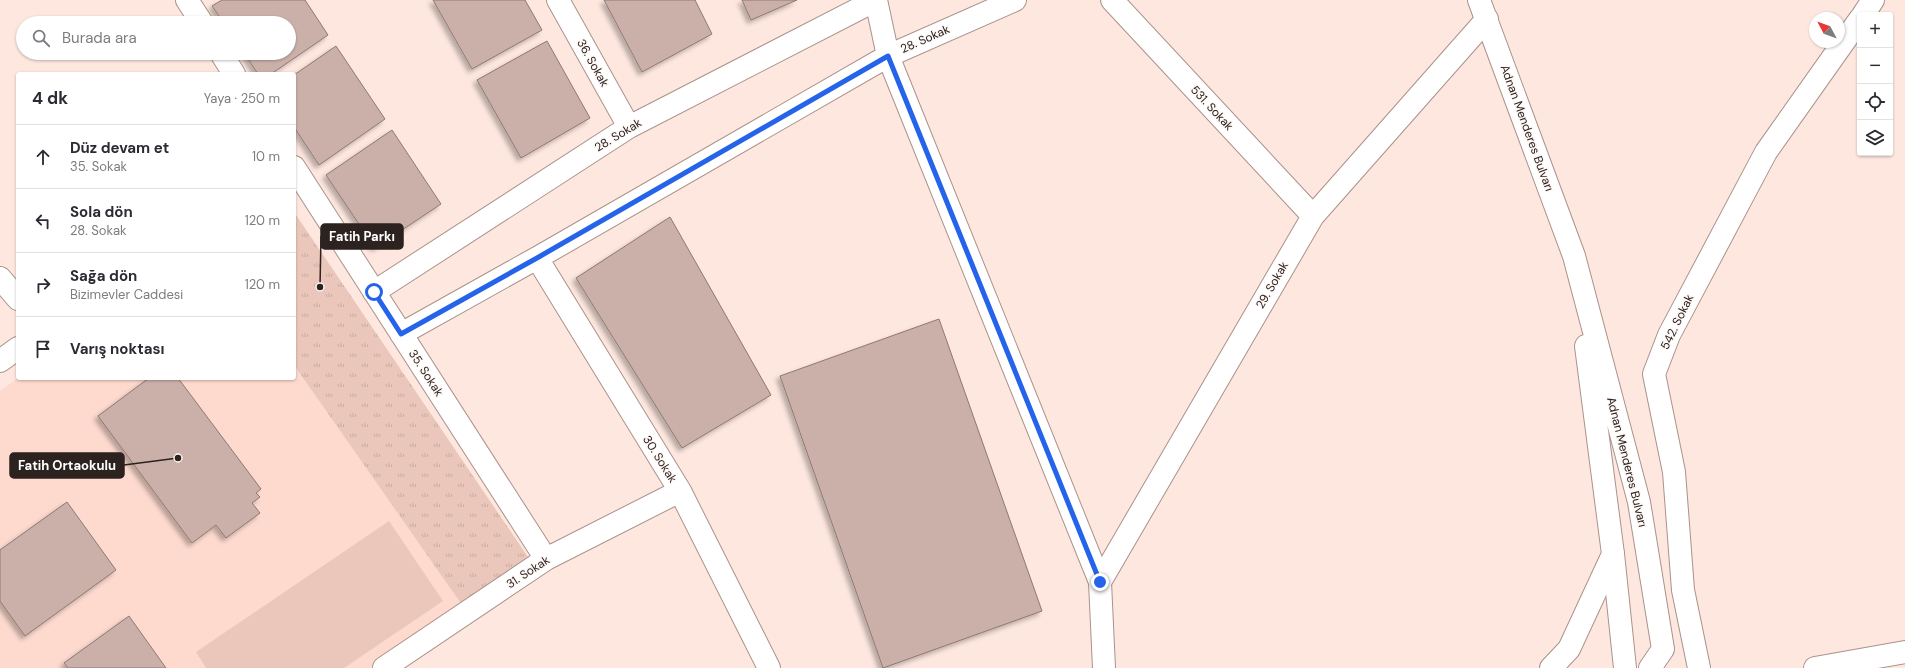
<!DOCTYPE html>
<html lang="tr">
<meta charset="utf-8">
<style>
:root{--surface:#fff;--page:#f2f2f3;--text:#2b2b33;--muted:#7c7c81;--line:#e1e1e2}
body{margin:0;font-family:"DM Sans",sans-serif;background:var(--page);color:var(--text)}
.controls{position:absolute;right:12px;top:12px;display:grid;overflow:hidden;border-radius:4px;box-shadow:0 1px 3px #0004}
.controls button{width:36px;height:36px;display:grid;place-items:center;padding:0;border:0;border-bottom:1px solid var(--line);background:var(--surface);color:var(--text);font:20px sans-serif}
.compass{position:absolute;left:1809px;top:12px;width:36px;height:36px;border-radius:50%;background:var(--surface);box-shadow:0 1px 3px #0004;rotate:311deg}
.stop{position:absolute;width:12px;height:12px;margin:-9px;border:3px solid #2563eb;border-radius:50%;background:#fff}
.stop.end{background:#2563eb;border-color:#fff;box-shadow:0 1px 4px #0008}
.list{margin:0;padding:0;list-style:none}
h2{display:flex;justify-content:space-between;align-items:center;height:52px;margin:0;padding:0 16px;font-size:17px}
h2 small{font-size:13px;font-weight:400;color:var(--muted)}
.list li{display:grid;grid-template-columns:26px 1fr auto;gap:12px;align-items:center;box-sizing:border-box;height:64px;padding:0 16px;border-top:1px solid var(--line)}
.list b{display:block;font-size:15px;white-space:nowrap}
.list p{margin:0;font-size:13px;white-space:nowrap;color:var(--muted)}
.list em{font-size:13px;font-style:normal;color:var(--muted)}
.icon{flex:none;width:22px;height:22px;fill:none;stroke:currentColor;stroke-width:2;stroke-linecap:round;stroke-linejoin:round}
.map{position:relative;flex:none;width:1905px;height:668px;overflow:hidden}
.search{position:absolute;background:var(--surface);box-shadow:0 1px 3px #0004;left:16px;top:16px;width:280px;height:44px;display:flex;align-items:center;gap:10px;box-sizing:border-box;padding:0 14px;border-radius:22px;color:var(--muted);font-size:15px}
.panel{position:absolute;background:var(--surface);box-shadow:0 1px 3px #0004;left:16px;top:72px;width:280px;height:308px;border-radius:4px}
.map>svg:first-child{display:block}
</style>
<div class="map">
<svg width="1905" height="668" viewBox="0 0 1905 668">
<defs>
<pattern id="park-tufts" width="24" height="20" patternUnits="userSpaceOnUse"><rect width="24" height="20" fill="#ebc7bb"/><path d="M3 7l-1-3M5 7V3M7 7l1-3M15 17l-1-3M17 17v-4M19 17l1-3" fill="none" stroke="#caaba0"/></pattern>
<filter id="shadow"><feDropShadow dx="-3.5" dy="3.5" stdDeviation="2" flood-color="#0004"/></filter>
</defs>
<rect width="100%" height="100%" fill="#fde7df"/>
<path fill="#fdd9ce" d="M294,365L462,605L370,668H0V391L18,378H294Z"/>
<path fill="url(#park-tufts)" d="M294,212L530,560L462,605L294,365Z"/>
<path fill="#ebc7bb" d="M389,521L443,601L344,668H206L196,652Z"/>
<path fill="#cab0a8" stroke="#907870" filter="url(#shadow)" d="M222,0H305L328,35L271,74H258L244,53H289V23H224L212,6Z
M433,0H525L542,30L472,69Z
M604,0H695L712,34L642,72Z
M742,0H797L751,20Z
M547,41L590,118L521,158L477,80Z
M336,46L385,119L319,165L294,127V75Z
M392,130L441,204L375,248L326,175Z
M670,217L771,395L682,448L576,278Z
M939,319L1042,611L883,668L780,376Z
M149,378H178L261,489L256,493L260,497L252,503L260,513L226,538L216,525L192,543L98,416Z
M67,502L116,570L25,636L0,601V550Z
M129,616L166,668H68L64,663Z"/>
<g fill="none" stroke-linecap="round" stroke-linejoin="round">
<defs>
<path id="minor" d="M187,0L202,23
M558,0L629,127
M876,0L888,56L1100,582L1104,668
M1112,0L1313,216
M1863,15L1873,0
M221,53L234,74
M294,167L546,559
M537,258L680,491L769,668
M0,278L18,299
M374,292L629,127L876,0
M401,334L537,258L888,56L1015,0
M0,361L18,348
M1613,554L1625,668
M1100,582L1313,216L1487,19
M384,668L546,559L680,491
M1699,668L1683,590L1674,472L1654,374L1669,335L1766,152L1860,19
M1815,668L1905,652"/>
<path id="major" d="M1479,0L1574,256L1639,502L1663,649L1650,668
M1551,668L1569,649L1613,554L1586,346"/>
</defs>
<use href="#minor" stroke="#ab928a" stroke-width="24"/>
<use href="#major" stroke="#ab928a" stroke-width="24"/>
<use href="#minor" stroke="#fff" stroke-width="22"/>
<use href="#major" stroke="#fff" stroke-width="22"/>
</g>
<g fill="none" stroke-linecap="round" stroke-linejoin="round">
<path stroke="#2563eb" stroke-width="5" d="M374,292L401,334L537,258L888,56L1100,582"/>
</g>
<g text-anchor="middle" stroke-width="3" stroke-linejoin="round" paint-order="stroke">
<g font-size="12" fill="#2c221f" stroke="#fef8f6">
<text transform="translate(925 39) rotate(-24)" y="4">28. Sokak</text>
<text transform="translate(593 63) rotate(61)" y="4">36. Sokak</text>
<text transform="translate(1212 108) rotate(47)" y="4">531. Sokak</text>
<text transform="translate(1527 128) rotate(70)" y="4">Adnan Menderes Bulvarı</text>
<text transform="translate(618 135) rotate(-31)" y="4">28. Sokak</text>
<text transform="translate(1272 285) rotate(-60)" y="4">29. Sokak</text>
<text transform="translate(1677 322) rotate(-64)" y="4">542. Sokak</text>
<text transform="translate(426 373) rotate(57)" y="4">35. Sokak</text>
<text transform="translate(660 459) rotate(58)" y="4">30. Sokak</text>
<text transform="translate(1627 462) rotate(76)" y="4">Adnan Menderes Bulvarı</text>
<text transform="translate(528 572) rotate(-33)" y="4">31. Sokak</text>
</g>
</g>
<path fill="none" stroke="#2c221f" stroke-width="1.5" d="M320 287L321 236M178 458L124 465"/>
<g fill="#2c221f" stroke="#fef8f6" stroke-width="1.5">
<circle cx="320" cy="287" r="4"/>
<circle cx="178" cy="458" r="4"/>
</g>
<g fill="#2c221f" stroke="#2c221f" stroke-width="1.5">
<rect x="321" y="224" width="82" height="25" rx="4"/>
<rect x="10" y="453" width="114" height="25" rx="4"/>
</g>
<g font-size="13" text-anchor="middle" font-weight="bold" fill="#fff">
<text x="362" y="241">Fatih Parkı</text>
<text x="67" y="470">Fatih Ortaokulu</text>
</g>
</svg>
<div class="controls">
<button>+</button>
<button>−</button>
<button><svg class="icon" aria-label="locate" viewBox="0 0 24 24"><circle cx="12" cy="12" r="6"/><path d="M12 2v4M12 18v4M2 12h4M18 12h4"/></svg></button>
<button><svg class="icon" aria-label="layers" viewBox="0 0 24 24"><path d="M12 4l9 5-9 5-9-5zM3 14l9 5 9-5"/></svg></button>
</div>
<svg class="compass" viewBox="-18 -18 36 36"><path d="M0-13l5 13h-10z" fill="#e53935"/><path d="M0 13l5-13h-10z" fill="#7c7c81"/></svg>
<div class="stop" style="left:374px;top:292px"></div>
<div class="stop end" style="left:1100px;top:582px"></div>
<div class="search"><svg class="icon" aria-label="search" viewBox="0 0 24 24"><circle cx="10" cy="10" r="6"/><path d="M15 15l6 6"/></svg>Burada ara</div>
<section class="panel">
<h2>4 dk<small>Yaya · 250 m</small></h2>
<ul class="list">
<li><svg class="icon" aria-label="ahead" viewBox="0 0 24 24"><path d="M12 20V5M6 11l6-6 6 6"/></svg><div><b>Düz devam et</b><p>35. Sokak</p></div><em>10 m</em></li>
<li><svg class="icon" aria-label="left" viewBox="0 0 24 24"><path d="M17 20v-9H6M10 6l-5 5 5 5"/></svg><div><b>Sola dön</b><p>28. Sokak</p></div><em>120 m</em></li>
<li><svg class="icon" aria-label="right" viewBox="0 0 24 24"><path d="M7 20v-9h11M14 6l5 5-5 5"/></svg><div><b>Sağa dön</b><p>Bizimevler Caddesi</p></div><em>120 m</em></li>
<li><svg class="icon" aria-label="arrive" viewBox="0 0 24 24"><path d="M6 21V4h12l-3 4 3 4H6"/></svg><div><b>Varış noktası</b></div></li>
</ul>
</section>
</div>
